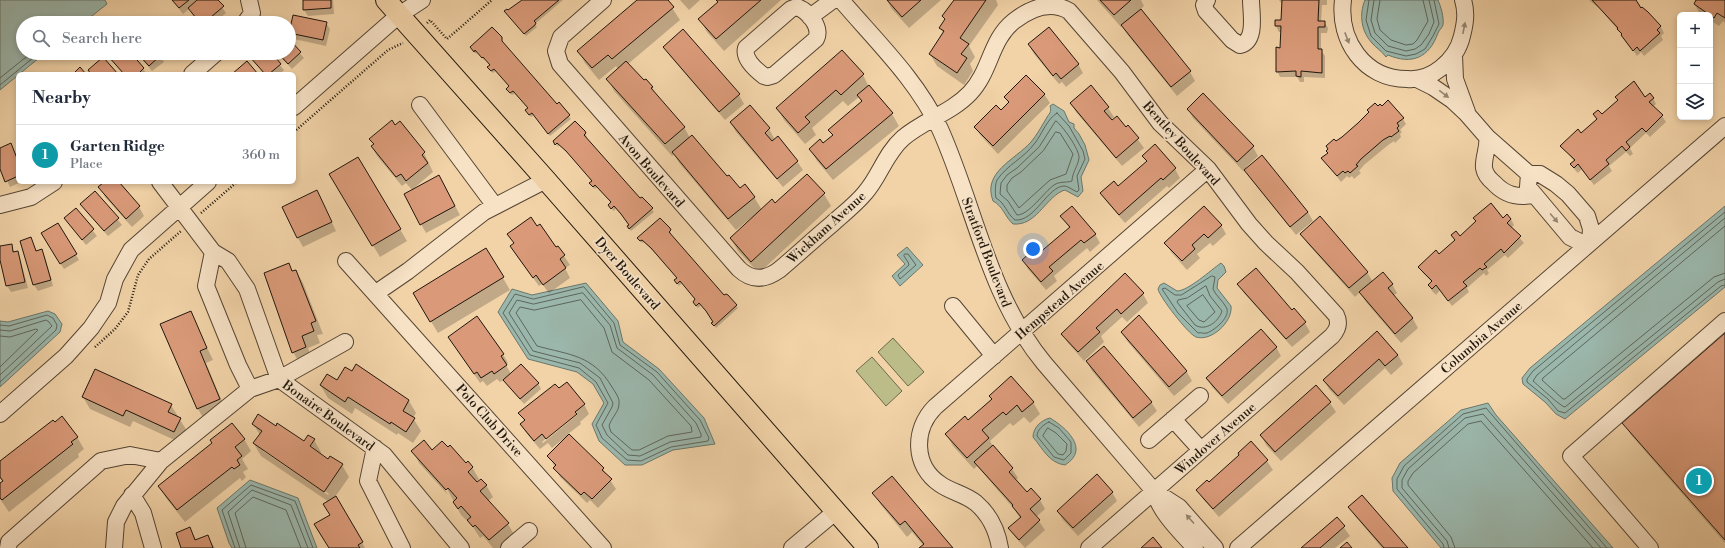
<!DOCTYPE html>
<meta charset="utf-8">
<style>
:root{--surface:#fff;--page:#f6f6f7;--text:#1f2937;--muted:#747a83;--line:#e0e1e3;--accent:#8f2418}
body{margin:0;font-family:"Libre Bodoni",serif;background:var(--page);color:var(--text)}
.controls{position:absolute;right:12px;top:12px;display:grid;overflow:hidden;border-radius:6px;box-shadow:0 2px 6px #0003}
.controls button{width:36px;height:36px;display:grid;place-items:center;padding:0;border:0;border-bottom:1px solid var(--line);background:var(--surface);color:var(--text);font:20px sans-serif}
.you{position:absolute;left:1033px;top:249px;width:14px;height:14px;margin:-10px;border:3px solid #fff;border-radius:50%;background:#1a73e8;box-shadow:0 0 0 6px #1a73e833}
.badge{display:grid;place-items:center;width:26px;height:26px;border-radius:50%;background:var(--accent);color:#fff;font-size:13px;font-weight:700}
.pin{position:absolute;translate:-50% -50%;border:2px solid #fff;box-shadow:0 1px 4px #0006}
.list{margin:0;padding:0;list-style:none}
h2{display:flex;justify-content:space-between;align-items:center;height:52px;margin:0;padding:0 16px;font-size:17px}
h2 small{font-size:13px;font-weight:400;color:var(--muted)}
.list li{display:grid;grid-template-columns:26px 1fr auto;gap:12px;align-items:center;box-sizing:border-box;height:60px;padding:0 16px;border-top:1px solid var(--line)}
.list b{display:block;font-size:15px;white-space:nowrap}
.list p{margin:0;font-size:13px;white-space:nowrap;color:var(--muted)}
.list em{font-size:13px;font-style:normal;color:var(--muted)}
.icon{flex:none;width:22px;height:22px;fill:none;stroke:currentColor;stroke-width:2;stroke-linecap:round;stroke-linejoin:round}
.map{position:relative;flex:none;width:1725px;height:548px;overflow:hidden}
.search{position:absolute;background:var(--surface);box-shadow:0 2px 6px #0003;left:16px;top:16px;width:280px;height:44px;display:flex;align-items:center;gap:10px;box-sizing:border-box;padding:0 14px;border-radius:22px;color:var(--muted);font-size:15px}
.panel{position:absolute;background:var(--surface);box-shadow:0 2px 6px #0003;left:16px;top:72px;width:280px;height:112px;border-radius:6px}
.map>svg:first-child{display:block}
</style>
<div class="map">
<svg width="1725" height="548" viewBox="0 0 1725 548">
<rect width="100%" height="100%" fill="#f2d3a8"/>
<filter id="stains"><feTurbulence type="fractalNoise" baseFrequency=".005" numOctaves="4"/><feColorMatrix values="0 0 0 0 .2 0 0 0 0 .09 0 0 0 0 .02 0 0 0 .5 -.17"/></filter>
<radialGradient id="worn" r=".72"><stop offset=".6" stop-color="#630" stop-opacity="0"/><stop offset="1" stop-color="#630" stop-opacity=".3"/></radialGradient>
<path fill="#bbbc87" stroke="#6d694a" d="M893,338L924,372L908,386L878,352Z
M872,357L902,391L886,406L856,371Z"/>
<path fill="#9bb7ac" stroke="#69776c" d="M0,0H105L107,4L83,23H23V53H45L0,90Z
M1365,0H1438C1441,7 1444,17 1443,25C1442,28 1439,30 1438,33C1429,58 1412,65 1388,55L1386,57C1382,51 1376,48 1372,43C1361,31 1359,14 1365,0Z
M1053,104L1064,111L1069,122L1074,124V128L1079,134L1085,145L1089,160L1081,177L1083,191L1078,197L1065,190L1062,191C1044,200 1036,226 1013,224C1005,217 1003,206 993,201C982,172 1015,160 1031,142C1037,135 1041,127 1046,119C1049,113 1052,113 1050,106Z
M1725,206V287L1565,419L1556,414L1545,402L1523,384L1522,378L1530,368Z
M907,247L923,265L900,286L892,276L905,264L897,255Z
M1221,263L1224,266L1226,272L1218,280L1217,288L1231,306C1233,322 1211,342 1196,337C1188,334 1159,296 1158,289L1160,285L1164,283L1177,291C1188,291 1211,270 1221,263Z
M586,283L618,321L623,342L659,369L704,418L715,444L673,450L642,465H625L599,441L592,424L604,403L593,384L577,372L528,359L498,312L512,289L532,295Z
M48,311L55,314L62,324L60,332L0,387V321L8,322Z
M1488,403L1496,415L1613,548H1441L1393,491L1392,478L1400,463L1461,410Z
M1050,418C1065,427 1091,449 1065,465C1049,463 1043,449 1033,437C1033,428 1041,420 1050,418Z
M250,480L298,498L317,548H232L229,543L217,508Z"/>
<path fill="#0003" fill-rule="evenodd" d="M172,0H217L226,13L214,23H200L189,9L183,14Z
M304,0H333L334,14L308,16L304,10Z
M523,0H563L535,24L537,27L526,36L507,14Z
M639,0H667L680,20L628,64L644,82L652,87L658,98L684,127L690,138L727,178L740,189L754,197L762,210L775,204L807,175L824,194L831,206L759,273L738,251L731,239L752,219L751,218L736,230L680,164L674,154L672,156L614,91L608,79L618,69L616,66L599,80L585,63L578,51Z
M680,0H700L689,10Z
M718,0H781L724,51L707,32L700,20L719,3Z
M887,0H941L909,28L891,8Z
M955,0H996L998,5L969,46L975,57L970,64L973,71L964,85L937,66L930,54L944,34L940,28L945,20L943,16Z
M1097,0H1141L1144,6L1140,10L1190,72L1195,81L1177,96L1127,34L1122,26L1121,27Z
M1279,0H1327V5H1322L1321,22H1324L1328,28L1327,33H1321V50L1325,56V78L1304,77V82H1300L1297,77H1280L1277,71L1281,49L1282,32H1279L1276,26L1282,21V4Z
M1589,0H1634L1641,10L1647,13L1661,27L1664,33L1661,36L1663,40L1644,56L1641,52L1637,56L1618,28L1617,29L1600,9Z
M1698,0H1725V23L1723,21L1719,26L1710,20V15L1700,14L1695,5Z
M326,23L330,29L326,46L294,39L290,33Z
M502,38L503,44L557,106L559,104L571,119L550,136L534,115L531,117L528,113L529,109L515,93L512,95L509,92L510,87L496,71L493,73L490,70L488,67L491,65L485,59L484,60L477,52L476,54L472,50Z
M289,41L304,58L292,69L277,53H289Z
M1029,45L1078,64L1083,73L1066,87L1062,82L1059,84L1034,54Z
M664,47L739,95L744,104L725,120L670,56Z
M113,53H116L122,60L130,53L147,74H123L110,56Z
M137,53H158L164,62L152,71Z
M257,53H270L284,70L280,74H264L252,57Z
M863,75L869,87L892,114L899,126L833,180L817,161L810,149L823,144L833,136L829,130L862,102L859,97L848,106L843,101L812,128L816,135L805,144L784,120L777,108Z
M1091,87L1108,108L1114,117L1110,120L1126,129L1128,126L1144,148L1122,166L1076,112L1071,103Z
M1044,94L1050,103L998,154L981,136L975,127L1001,112L1009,104L1005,97Z
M1616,97L1653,98L1656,104L1653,107L1662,116L1666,122L1650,137L1646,133L1630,148L1633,154L1630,156L1626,152L1609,166L1612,171L1594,185L1582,169L1578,173L1575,170L1571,164L1574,161L1562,146L1581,134L1597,120L1594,114L1602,116L1618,101Z
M750,106L769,129L775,140L797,161L803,170L783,187L736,132L731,123Z
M1188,109L1253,147L1258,156L1246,167L1308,212L1313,221L1296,235L1251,179L1245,169L1243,171L1193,118Z
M1403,119L1406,124L1400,130L1402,132L1400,134L1401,137L1395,143L1394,141L1387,146L1364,165L1359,171L1361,173L1354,179L1352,176L1349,178L1347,176L1341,182L1323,159L1329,154L1336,142Z
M400,123L424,153L433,172L413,189L444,185L460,215L426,233L421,224L412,190L406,183L402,186L377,156L372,147L374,145L371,139Z
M585,132L587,137L586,138L640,200L643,198L654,212L631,231L628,226L630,225L616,208L614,211L611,208L612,203L597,187L595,189L592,186L593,181L569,154L559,145L558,147L554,141Z
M0,149L14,150L18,161V182H21L10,187L0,166Z
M1144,156L1175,169L1180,178L1169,188L1167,186L1125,223L1107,202L1101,193L1118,187L1147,162Z
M357,158L407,241L380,257L330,174Z
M106,182H117L139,207L144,216L132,227L105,197L100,187Z
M95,192L122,225L108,236L85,210Z
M322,201L336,231L303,247L298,238Z
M76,210L97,236L86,245L65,219Z
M1061,216L1095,234L1100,243L1090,252L1087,248L1054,276L1057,281L1046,290L1028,269L1023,260L1038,256L1070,229Z
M1474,218L1511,219L1514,225L1511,228L1524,243L1508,258L1505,255L1487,270L1489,273L1486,276L1484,273L1467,288L1469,292L1452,306L1440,290L1436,295L1432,291L1429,285L1432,282L1423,273L1419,267L1439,255L1455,241L1452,235L1459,237L1476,222Z
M57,224L79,260L64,269L42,234Z
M1221,225L1226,234L1213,246L1210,243L1197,254L1200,258L1187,270L1171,252L1166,243Z
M537,227L556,249L558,247L570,265L565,268L570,278L549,293L542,284L539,286L516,255L514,244Z
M669,229L671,233L670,235L724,297L727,295L738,308L716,328L713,323L714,322L701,305L698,308L695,305L696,300L682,283L679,286L677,283V278L653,251L644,242L642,243L638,238Z
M1301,234L1367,272L1373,282L1392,284L1397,293L1393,296L1413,319L1418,328L1401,343L1366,302L1360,292L1355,297L1307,243Z
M31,239L37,252L41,251L45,257L53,286L38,291L34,285Z
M11,245L15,253L17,252L20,258L28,288L11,292L7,286L0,256V247Z
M486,249L510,290L438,333L421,305Z
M289,264L293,272L296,271L303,283L323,334L317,335L320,343L308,348L312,360L300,364L293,352Z
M1239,284L1292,312L1305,323L1310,332L1292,347L1244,293Z
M1143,294L1148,303L1127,322L1122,317L1101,336L1104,342L1084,361L1068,343L1062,334Z
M190,312L213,360L206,363L226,411L205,421L198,409L161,325Z
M1139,317L1187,372L1192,381L1174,396L1127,341L1122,332Z
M1377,332L1398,355L1403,364L1391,375L1385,368L1344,405L1329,389L1324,380Z
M1725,334V543L1631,435L1624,423Z
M449,337L503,354L508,363L506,365L511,374L538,383L541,389L524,404L508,386L504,380L500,382L497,379L487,386L483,381L480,383Z
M1276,347L1281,356L1228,404L1212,387L1207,378Z
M1087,362L1151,402L1157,411L1139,427L1092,371Z
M356,366L409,401L416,413L413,418L421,431L413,443L398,433L397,435L355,408L352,414L328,398L321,386L337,381L352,372Z
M1316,386L1330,403L1336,412L1281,461L1266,445L1261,435Z
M559,390L584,404L589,414L580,422L581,424L568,434L603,469L616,489L598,508L590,500L587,503L560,477L549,456L568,437L567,436L552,448L548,443L540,449L527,434L521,425L525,422L520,413ZM577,412V415L543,443L542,442Z
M83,397L171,405L187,431L181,443L133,421L130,427L90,409Z
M992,399L1033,402L1040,414L1030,423L1024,417L1013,426L1010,423L990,441L995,449L1012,469L1018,478L1015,481L1027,494L1031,490L1040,500L1045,509L1036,517L1045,530L1025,548L1015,537L1010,528L1020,518L1014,509L977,466L974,469L953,446L946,434L968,421Z
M55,423L77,437L84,449L78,454L79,457L9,512L0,499V484L3,482L0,478V462Z
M253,424L276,427L304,443L314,440L321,452L320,454L328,460L342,465L349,477L335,497L365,548H330L331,515L329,502L261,456L254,444L260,435ZM263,449L329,494L328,495L263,451Z
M244,439L251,451L242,459L248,469L243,472L246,477L242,481L240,478L185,522L166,498L159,486Z
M413,451H432L472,467L479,479L475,483L486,485L493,497L488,501L508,524L515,536L501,548H493L483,536L480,538L469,521L470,519L469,518L466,520L461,515L445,485L443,486L448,495L419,463Z
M1240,455L1267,461L1273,470L1219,517L1203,499L1198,490L1209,483Z
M1112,492L1117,501L1078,536L1063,520L1058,511Z
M874,493L952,548L923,545L912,532L907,537L881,505Z
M1349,507L1406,548H1382L1355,516Z
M1337,518L1350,536L1335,548H1302Z
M190,529L197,541L208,537L215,548H182Z"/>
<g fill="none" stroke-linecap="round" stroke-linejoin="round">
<path stroke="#5d665c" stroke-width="1" d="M1369,0L1366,20L1371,36L1386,51L1406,56L1416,54L1425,49L1433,36L1439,24L1434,0
M1374,0L1371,20L1375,33L1388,46L1406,51L1415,49L1421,45L1429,34L1434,22L1429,0
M1380,0L1377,19L1380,30L1391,40L1406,45L1413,44L1417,40L1428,21L1423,0
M0,78L31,53
M0,85L39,53
M1057,113L1069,126L1083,151L1085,159L1077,176L1079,190L1077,192C1073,190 1069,187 1065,186C1048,185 1035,222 1015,220C1006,213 1006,204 996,198C995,193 995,184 997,180C1007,165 1024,158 1035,143C1042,134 1047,119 1057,113Z
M1056,121C1062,125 1080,150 1079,158C1078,166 1072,173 1072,181C1066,183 1060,181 1054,185C1044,192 1029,215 1017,215L1008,201L1000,194L1001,183L1007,175L1017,168L1039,147Z
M1056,132L1060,133L1073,154L1066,174L1050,180L1019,208L1007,191V185L1012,178L1021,172L1043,151Z
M1725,212L1533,371L1527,379V382L1548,399L1558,411L1565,413L1721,286L1725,285
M1725,218L1537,375L1533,381C1538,385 1561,407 1565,407L1718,282L1725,279
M1725,226L1543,378L1542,380L1563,399H1565L1714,277L1725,273
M905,254H908L916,265L900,279L898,275L909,265L908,262L904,256Z
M1212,276L1215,277L1213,289C1216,296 1223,301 1226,307C1232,316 1215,330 1207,333C1204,334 1201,332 1198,333L1178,313L1162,289L1165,288L1175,295H1181Z
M1206,286L1210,296L1222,311C1219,321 1206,332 1195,325L1177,302L1178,300L1187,298Z
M584,287L614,323L620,345L657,372L700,420L709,438L708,441L671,447L641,461L627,460L602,438L596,425L608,403L596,382L579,368L530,355L503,313L515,294L533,299Z
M583,293L610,325L617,348L653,375L696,423L701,434V437L670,442L640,456L628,455L607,435L602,425L612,407L613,403L600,378L580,363L533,351L509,313L517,300L533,304Z
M1203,295L1215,312L1204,322L1199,320L1187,306Z
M581,300L604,328L612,352L649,380L691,426L692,432L668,436L639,450H632L611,432L609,426C611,418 619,412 619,404C620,398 615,392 612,387C593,355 570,355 537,346L516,313L520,307L534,310Z
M0,325L9,326L47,315L53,318L57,325L56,330L0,382
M0,330L10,331L46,320L49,322L52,326L0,375
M0,336L10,337L36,329L38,330L0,367
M1049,422L1059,428L1071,442V453L1064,460L1054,457L1037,436C1037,430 1044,424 1049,422Z
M1048,428L1056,433L1067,444L1066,451L1063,455L1058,454L1043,436Z
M235,548L222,510L251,485L295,501L313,548
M240,548L228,512L252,490L291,505L308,548
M246,548L235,513L253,497L286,510L301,548
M1444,548L1443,544L1397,489V479L1404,466L1463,414L1486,408L1607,548
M1449,548L1447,541L1402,488V480L1408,469L1465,418L1483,414L1601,548
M1455,548L1451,537L1408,485V481L1413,473L1468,424L1481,421L1593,548"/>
</g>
<path fill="#da9a79" stroke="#1f160c" d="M172,0H189L179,8Z
M197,0H218L224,6L204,23H200L188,8Z
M303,0H331V8L303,10Z
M522,0H559L534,21L536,23L535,25L524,34L504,11L507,9L508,10Z
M637,0H668L674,7L612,59L608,55L592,68L577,51Z
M716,0H761L716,39L698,19L718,2Z
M887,0H921L902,17Z
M954,0H986L960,38L969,44L961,54L967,58L957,73L929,54L944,31L939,28L945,19L942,16Z
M1100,0H1131L1114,15Z
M1282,0H1319L1318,21H1325V27H1318V49H1322V73L1301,71V77L1296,76V71L1276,72V47L1280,48L1281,26H1275V20H1281Z
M1592,0H1636L1641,8L1642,7L1648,12L1661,26L1657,30L1660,33L1640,51L1637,47L1633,51L1621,35L1622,34L1617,29L1618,28Z
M1696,0H1725V18L1717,13L1714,18L1694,4Z
M1141,9L1191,71L1171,87L1121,25Z
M293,15L327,22L323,40L289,33Z
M162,16L168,23H155Z
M492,27L502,37V41L557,104L559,102L570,115L548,134L532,113L529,115L525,110L528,108L513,91L510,93L506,89L509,86L494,69L491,71L487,67L490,65L483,57L482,58L475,50L474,52L470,47Z
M1049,27L1079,64L1061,79L1056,73L1053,76L1028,44Z
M683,29L740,94L719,112L663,47Z
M289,39L301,52L288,64L278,53H289Z
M842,50L864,74L841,95L836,90L805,117L810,122L798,133L776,108Z
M112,53H118L122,59L131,53L144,68L138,74H124L108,56Z
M137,53H159L161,55L149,66Z
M255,53H272L281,64L269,74H265L250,57Z
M103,57L118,74H91L88,70Z
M247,61L258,74H232Z
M626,61L644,80L646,79L653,87L651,88L685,127L665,144L606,79Z
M80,67L86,74H73Z
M1026,75L1045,94L993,146L974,127L996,105L1001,110L1009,102L1004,97Z
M1634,81L1645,97L1650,93L1654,98L1649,102L1663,115L1646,132L1642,128L1626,142L1630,147L1626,151L1622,146L1606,160L1609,164L1590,180L1578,164L1574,168L1570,164L1575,160L1560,146L1578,129L1581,133L1597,119L1593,114L1598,110L1602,114L1618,100L1615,97Z
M869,85L893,113L826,169L809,149L820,139L823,143L833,135L828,130L862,101L857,95Z
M1091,85L1109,107L1104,111L1112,120L1117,116L1126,127L1128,125L1139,138L1116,158L1070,103Z
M1203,93L1254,146L1237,162L1187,109Z
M1388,100L1404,118L1397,123L1399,126L1397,128L1399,131L1391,137L1390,136L1383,140L1361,159L1356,165L1358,166L1350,173L1348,171L1345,173L1343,171L1337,176L1321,158L1328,153L1326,151L1328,149L1326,146L1334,139L1336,141L1342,137L1358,123L1369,112L1367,110L1375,103L1378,106L1380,104L1382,106Z
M750,105L770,128L765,133L772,141L778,136L798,161L777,179L730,122Z
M392,120L395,125L400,121L425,152L422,155L428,163L406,181L401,174L396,177L371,146L374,144L369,139Z
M575,121L585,131L586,133L584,135L640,198L642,197L653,208L629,229L627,226L629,225L621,214L614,206L611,209L608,205L611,202L595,185L593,187L589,183L592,181L566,151L557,143L555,145L553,141Z
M692,135L727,176L729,175L740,188L745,184L755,197L728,219L672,152Z
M11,143L18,161V176L5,182L0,169V148Z
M1155,144L1176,168L1163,180L1161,178L1119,215L1100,193L1114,181L1118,186L1147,161L1142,156Z
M1262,155L1308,212L1290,227L1244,170Z
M358,157L401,229L372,246L329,174Z
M807,174L825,193L751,262L730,238L772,199L775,203Z
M439,175L455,206L420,225L404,194Z
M104,182H119L140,206L126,219L98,187Z
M317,190L332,222L297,238L282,207Z
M95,191L119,218L104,231L80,204Z
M1491,203L1503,218L1507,214L1511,219L1507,223L1521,236L1504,253L1501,249L1484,264L1487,267L1482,270L1480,268L1463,282L1467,286L1448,301L1436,285L1432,289L1428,285L1432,281L1418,267L1436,250L1439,254L1455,240L1451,235L1456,231L1460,236L1476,221L1473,218Z
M1072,206L1096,234L1084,243L1081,240L1049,267L1053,271L1041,282L1022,260L1034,249L1038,254L1070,227L1060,216Z
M1204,206L1222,225L1208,238L1204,234L1192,245L1195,249L1182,261L1164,243Z
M76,208L94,229L82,240L64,218Z
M1320,216L1368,272L1349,288L1300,234Z
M531,217L537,226L540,224L556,247L558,246L565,255L560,259L566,268L543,285L536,275L533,278L510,246L514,243L507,234Z
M660,218L670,228L671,230L669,232L724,295L726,294L728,295L737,305L714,326L711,323L713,322L706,311L699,303L696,306L693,302L695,299L680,281L677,284L674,280L677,278L651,248L642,240L640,241L637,238Z
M58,223L77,254L60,264L41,233Z
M31,237L36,251L42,249L51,280L33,285L20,241Z
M12,244L13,252L18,251L25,282L6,286L0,260V246Z
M486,248L504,277L430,322L413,293Z
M289,263L292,271L296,270L316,321L311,323L314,331L302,336L306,347L292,353L264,273Z
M1256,268L1292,310L1294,308L1306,322L1286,339L1237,284Z
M1383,272L1393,284L1388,288L1413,318L1395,334L1359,292Z
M1125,273L1144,293L1121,314L1117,309L1096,328L1100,332L1078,352L1061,334Z
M191,311L207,348L200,351L220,399L197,409L160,324Z
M1139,315L1187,371L1169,387L1121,332Z
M477,316L504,354L501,356L507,365L494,374L492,371L481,378L477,372L474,374L448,337Z
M1261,329L1277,347L1222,396L1206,378Z
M1377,331L1398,355L1385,366L1379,359L1338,396L1323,380Z
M1725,333V540L1622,423Z
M1104,346L1152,402L1133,418L1086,361Z
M356,364L409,400L403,411L415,418L406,432L391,422L390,424L348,397L345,402L320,385L327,374L337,380L345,367L352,371Z
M521,364L539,383L520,399L503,380Z
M95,369L172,404L168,412L181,418L174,432L126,410L123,416L82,397Z
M1011,376L1034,402L1022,412L1017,405L1006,415L1003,412L982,430L989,438L967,458L945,434L965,416L968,420L992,399L989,396Z
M567,382L585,404L575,412L577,414L546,439L542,434L534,441L520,424L525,420L518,413L555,384L559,388Z
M1316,385L1331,402L1275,452L1260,435Z
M258,414L276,426L277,423L304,441L308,435L315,439L310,446L328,459L330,456L343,464L324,492L253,443L262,431L252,424Z
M62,416L78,437L71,442L73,444L2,500L0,498V483L3,481L0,477V461L53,420L55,422Z
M232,423L245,439L235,447L242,456L237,460L240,465L234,469L232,467L177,510L158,486L212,443L210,440Z
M569,434L604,468L602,470L612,479L592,499L584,492L581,495L553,468L556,465L547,456Z
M424,440L432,450L442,441L448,447L450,445L466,463L468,461L473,467L468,472L477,482L481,479L487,485L480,491L509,523L489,540L475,525L473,527L467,520L471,517L461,506L458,509L453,502L457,498L448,488L446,490L411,451Z
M1251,441L1268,460L1213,509L1196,490L1207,480L1209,482L1239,455L1238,453Z
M993,445L1013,468L1009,472L1027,492L1031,488L1041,499L1030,509L1040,520L1019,540L1008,528L1021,517L1012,506L1013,505L974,462Z
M1097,474L1113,492L1073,528L1057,511Z
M892,476L953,548H919L924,544L905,521L900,525L872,493Z
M1362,495L1408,548H1384L1348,507Z
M336,496L363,542L358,545L360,548H329L314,524L330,515L323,504Z
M1337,517L1345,526L1320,548H1301Z
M190,527L195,540L208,535L213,548H181L176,533Z
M1153,537L1162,548H1141Z
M1347,542L1352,548H1340Z"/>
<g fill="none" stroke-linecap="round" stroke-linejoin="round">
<defs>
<path id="minor" d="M603,0L561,37L556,51L560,64L739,269C752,281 765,280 779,270C797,255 814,239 832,224C843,214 855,205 865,193C880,176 885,154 903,138C924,120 951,113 970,93C991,71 990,40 1014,21C1031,8 1050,0 1069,11L1122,72L1160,123L1208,169L1249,224L1266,243L1297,272L1336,315C1340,323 1338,329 1332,336L1089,548
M841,0C876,41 917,80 940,129C975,207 988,295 1044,363L1154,491L1179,507L1215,548
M1207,0L1204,5L1206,11L1232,40L1240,45C1257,41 1251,13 1251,0
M1343,0C1338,40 1364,79 1407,79C1419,80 1431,76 1441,68C1451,60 1459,49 1462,36C1465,24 1467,13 1463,0
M797,7C808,11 822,27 816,39L774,75L767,77L764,76C756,70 743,59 746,48L791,9Z
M810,17L833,0
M245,23L252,13L249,0
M1454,55L1455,79L1467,112
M192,74L216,53
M1417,79L1433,87L1452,100L1467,114L1487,137L1529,174H1540L1556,184L1568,194L1587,216L1591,229L1590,242H1580L1570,237L1528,187L1529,174
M420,105L495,206
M294,107L399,15L422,0
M1487,137C1489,147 1483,157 1484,168C1485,174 1489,179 1494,183C1505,195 1517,198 1533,195
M160,182L213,252L206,286L238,365L250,389
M0,205L31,197L54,182
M213,252L228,261L247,289L279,379L345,342
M346,261L603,548
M376,293L408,271L484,212L546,180
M953,306L994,356
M0,414L66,356L91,328L108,303L115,279L131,250L208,182
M1173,419L1201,450
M1149,440L1200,396
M375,448L368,481L402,548
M1154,491C1161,514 1180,531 1195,548
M132,495L143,513L153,548
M8,548L9,542L101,461L130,455L161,461
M114,548L116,522L124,506L161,461L250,389L279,379L384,455L461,548
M509,548L529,531
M792,548L835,512
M1000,548C997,530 990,515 976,503C965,494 951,492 940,484C913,466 913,429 935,407L1208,169
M1238,548L1725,126
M1650,548L1571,456L1725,321"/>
<path id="major" d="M386,0L546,180L868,548"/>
</defs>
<use href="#minor" stroke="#544533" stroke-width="18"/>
<use href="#major" stroke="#1f160c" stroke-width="22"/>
<path stroke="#1f160c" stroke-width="2.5" stroke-dasharray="1 2" stroke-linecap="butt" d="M427,23L430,20L447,39L492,0
M294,132L388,50L403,43
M201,213L237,182
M95,347L115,329L128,312L138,275L149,259L181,231"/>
<use href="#minor" stroke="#f7e2c6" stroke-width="16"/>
<use href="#major" stroke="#f2d3a8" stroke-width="20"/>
</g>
<defs><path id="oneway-solid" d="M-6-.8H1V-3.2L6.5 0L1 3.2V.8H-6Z"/></defs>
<g fill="#968672">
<use href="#oneway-solid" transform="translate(1464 28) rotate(-79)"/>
<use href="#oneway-solid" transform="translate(1347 38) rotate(69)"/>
<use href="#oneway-solid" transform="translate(1444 94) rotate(37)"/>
<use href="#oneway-solid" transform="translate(1554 218) rotate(49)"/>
<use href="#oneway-solid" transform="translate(1190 519) rotate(-132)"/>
</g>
<g text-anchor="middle" stroke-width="3.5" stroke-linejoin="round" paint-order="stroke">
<g font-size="13" fill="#1f160c" stroke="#f7e2c6">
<text transform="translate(1182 143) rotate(48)" y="5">Bentley Boulevard</text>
<text transform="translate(652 170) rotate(49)" y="5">Avon Boulevard</text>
<text transform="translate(826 227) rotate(-42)" y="5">Wickham Avenue</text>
<text transform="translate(987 252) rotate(69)" y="5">Stratford Boulevard</text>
<text transform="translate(628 273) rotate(49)" y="5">Dyer Boulevard</text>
<text transform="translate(1059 300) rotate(-41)" y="5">Hempstead Avenue</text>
<text transform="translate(1481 337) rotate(-41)" y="5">Columbia Avenue</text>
<text transform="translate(329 415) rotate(36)" y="5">Bonaire Boulevard</text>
<text transform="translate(490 420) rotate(48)" y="5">Polo Club Drive</text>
<text transform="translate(1215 438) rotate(-41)" y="5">Windover Avenue</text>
</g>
</g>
<rect width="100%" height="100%" filter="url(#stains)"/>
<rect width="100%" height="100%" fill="url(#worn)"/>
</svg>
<div class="controls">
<button>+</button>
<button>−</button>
<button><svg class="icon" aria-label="layers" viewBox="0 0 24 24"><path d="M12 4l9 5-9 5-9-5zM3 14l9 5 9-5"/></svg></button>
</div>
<div class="you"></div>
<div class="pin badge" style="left:1699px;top:481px;background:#0f9aa8">1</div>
<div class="search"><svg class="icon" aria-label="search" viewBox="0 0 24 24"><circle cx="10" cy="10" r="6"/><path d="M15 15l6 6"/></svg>Search here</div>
<section class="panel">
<h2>Nearby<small></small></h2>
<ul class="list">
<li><span class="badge" style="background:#0f9aa8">1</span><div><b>Garten Ridge</b><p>Place</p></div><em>360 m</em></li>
</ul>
</section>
</div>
